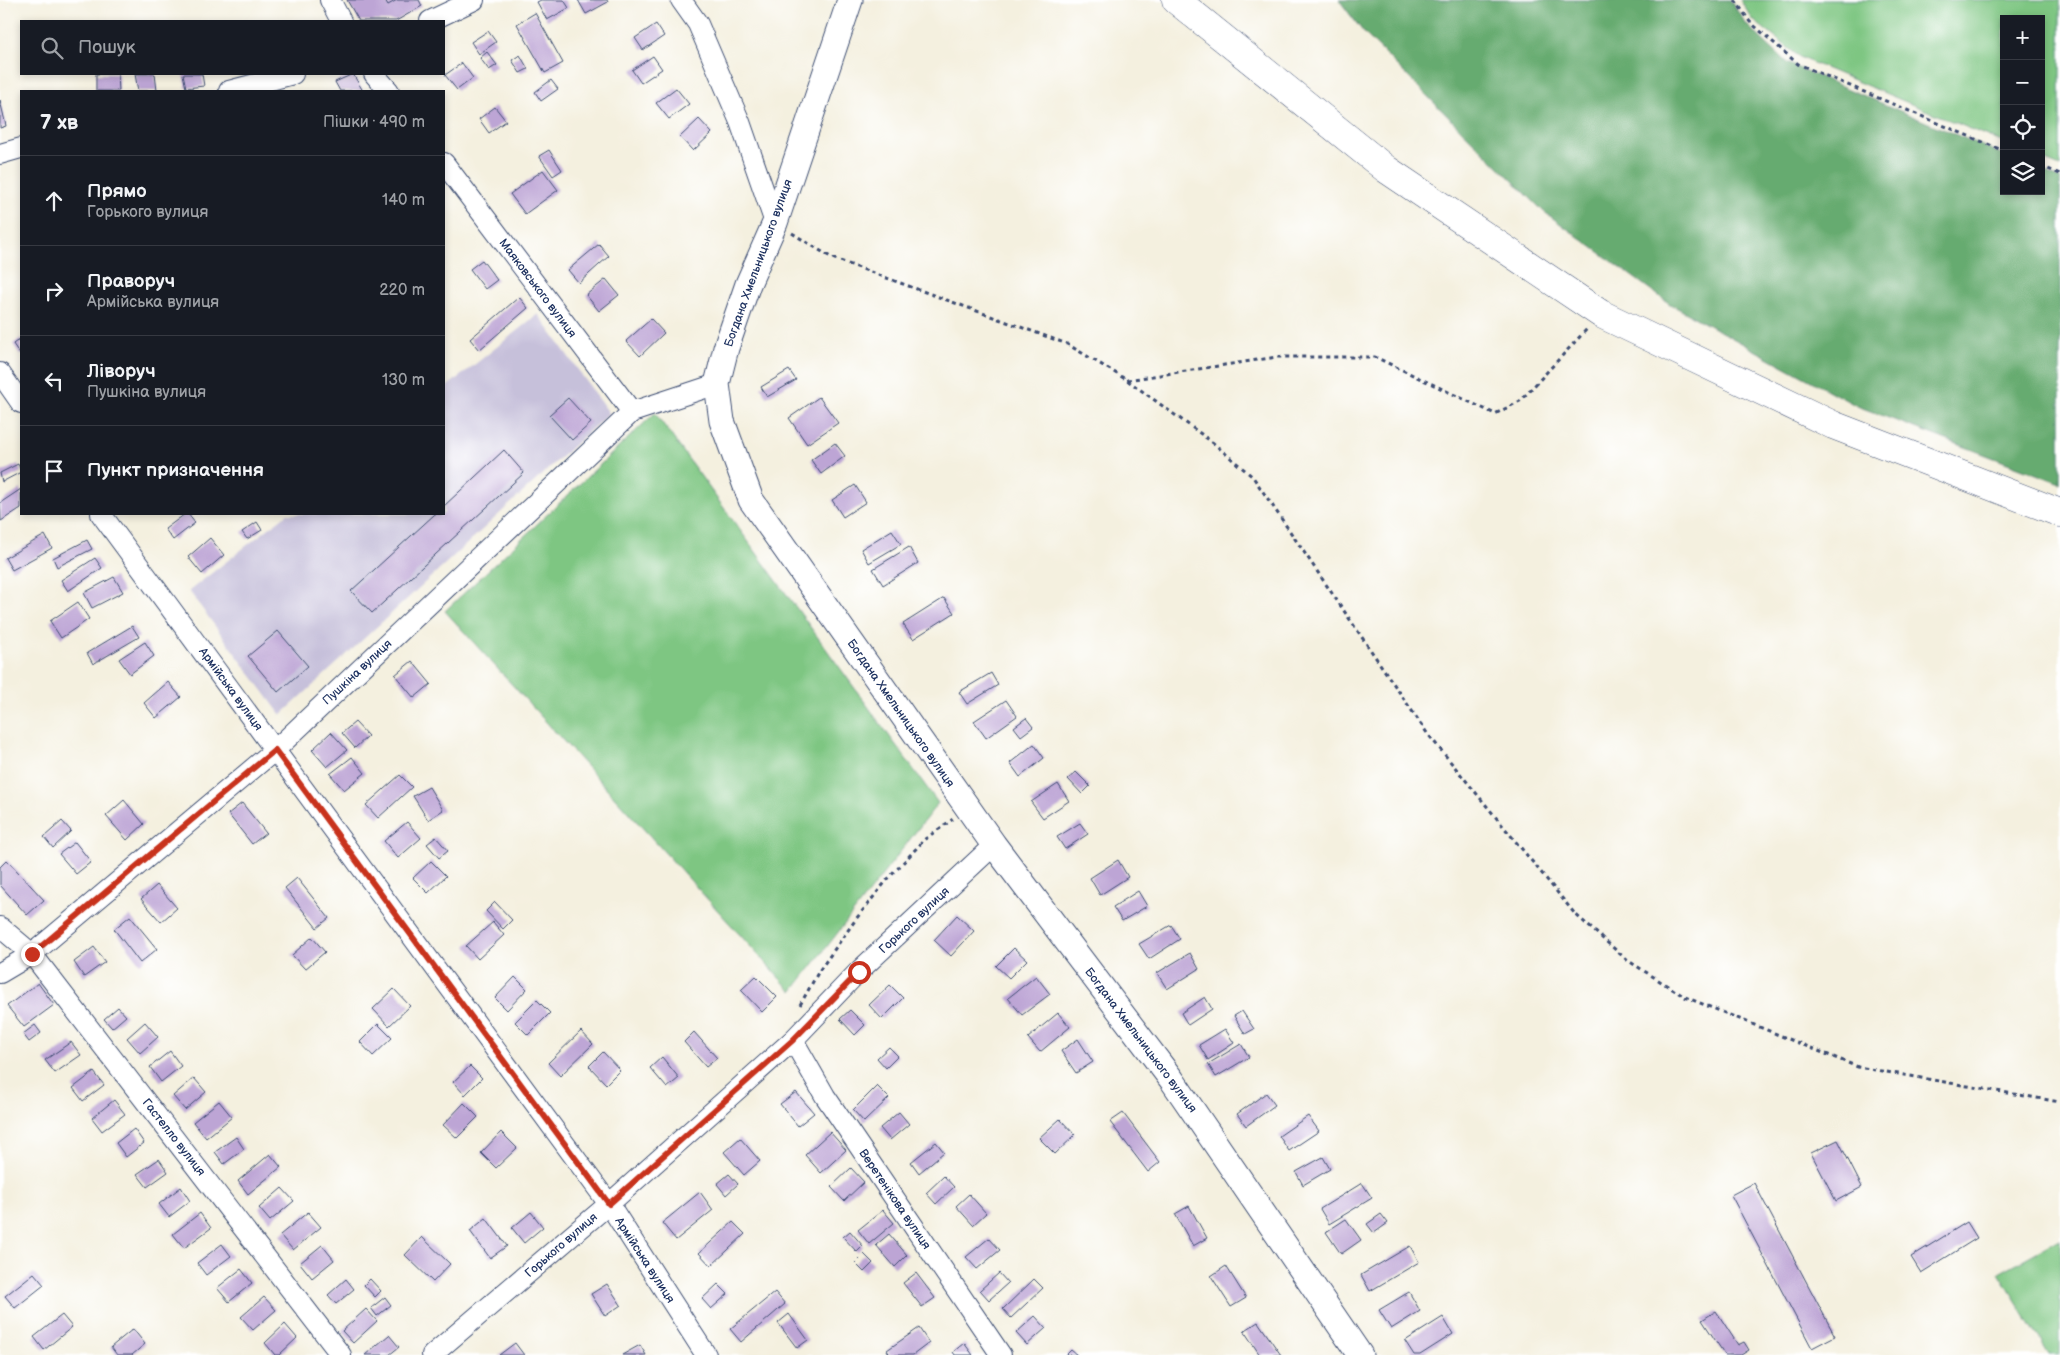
<!DOCTYPE html>
<html lang="uk">
<meta charset="utf-8">
<style>
:root{--surface:#171b24;--page:#242831;--text:#f1f3f6;--muted:#9ea1a6;--line:#363941}
body{margin:0;font-family:"Balsamiq Sans",sans-serif;background:var(--page);color:var(--text)}
.controls{position:absolute;right:15px;top:15px;display:grid;overflow:hidden;border-radius:0px;box-shadow:0 2px 8px #0003}
.controls button{width:45px;height:45px;display:grid;place-items:center;padding:0;border:0;border-bottom:1px solid var(--line);background:var(--surface);color:var(--text);font:25px sans-serif}
.stop{position:absolute;width:15px;height:15px;margin:-11px;border:4px solid #c8321e;border-radius:50%;background:#fff}
.stop.end{background:#c8321e;border-color:#fff;box-shadow:0 1px 5px #0008}
.list{margin:0;padding:0;list-style:none}
h2{display:flex;justify-content:space-between;align-items:center;height:65px;margin:0;padding:0 20px;font-size:21px}
h2 small{font-size:16px;font-weight:400;color:var(--muted)}
.list li{display:grid;grid-template-columns:32px 1fr auto;gap:15px;align-items:center;box-sizing:border-box;height:90px;padding:0 20px;border-top:1px solid var(--line)}
.list b{display:block;font-size:19px;white-space:nowrap}
.list p{margin:0;font-size:16px;white-space:nowrap;color:var(--muted)}
.list em{font-size:16px;font-style:normal;color:var(--muted)}
.icon{flex:none;width:28px;height:28px;fill:none;stroke:currentColor;stroke-width:2;stroke-linecap:round;stroke-linejoin:round}
.map{position:relative;flex:none;width:2060px;height:1355px;overflow:hidden}
.search{position:absolute;background:var(--surface);box-shadow:0 2px 8px #0003;left:20px;top:20px;width:425px;height:55px;display:flex;align-items:center;gap:12px;box-sizing:border-box;padding:0 18px;border-radius:0px;color:var(--muted);font-size:19px}
.panel{position:absolute;background:var(--surface);box-shadow:0 2px 8px #0003;left:20px;top:90px;width:425px;height:425px;border-radius:0px}
.map>svg:first-child{display:block}
</style>
<div class="map">
<svg width="2060" height="1355" viewBox="0 0 2060 1355">
<rect width="100%" height="100%" fill="#fff"/>
<filter id="ink" filterUnits="userSpaceOnUse"><feTurbulence type="fractalNoise" baseFrequency=".02" numOctaves="2"/><feDisplacementMap in="SourceGraphic" scale="10" xChannelSelector="R" yChannelSelector="G"/><feConvolveMatrix kernelMatrix="1 2 1 2 8 2 1 2 1" color-interpolation-filters="sRGB"/></filter>
<filter id="wash" filterUnits="userSpaceOnUse"><feTurbulence type="fractalNoise" baseFrequency=".0096" numOctaves="4" result="noise"/><feDisplacementMap in="SourceGraphic" scale="20" xChannelSelector="R" yChannelSelector="G"/><feGaussianBlur stdDeviation="1.12" result="paint"/><feColorMatrix in="noise" values="0 0 0 0 0 0 0 0 0 0 0 0 0 0 0 0 0 1.4 0 .05"/><feComposite in="paint" operator="in"/></filter>
<g filter="url(#wash)">
<rect width="100%" height="100%" fill="#f4f0df"/>
<path fill="#c6c0da" d="M538,314L609,413L281,715L189,591L287,514H444V389Z"/>
<path fill="#7ec682" stroke="#4c7a70" d="M1740,0H2060V167L2041,159V19H2004V143L1801,58L1753,20Z
M655,413L938,803L792,992L445,611Z
M2060,1239V1355H2049L1999,1273Z"/>
<path fill="#66ab70" stroke="#406d67" d="M1339,0H1730L1747,25L1787,63L2004,155V191H2041V171L2060,179V483L1857,406L1670,304L1543,211L1364,33Z"/>
<g id="blocks">
<path fill="#bda5d5" d="M347,0H385L388,5L397,0H419L422,6L396,21H359Z
M541,0H564L569,8L547,20L537,2Z
M578,0H607L608,2L586,14Z
M535,13L563,63L545,73L517,24Z
M656,24L664,36L643,50L635,38Z
M488,31L496,42L479,54L471,42Z
M487,52L497,65L489,70L480,58Z
M520,55L528,69L520,73L512,60Z
M653,56L662,69L641,83L632,70Z
M462,63L473,78L457,90L445,75Z
M96,74H118L119,91H96Z
M135,74H155L157,91H138Z
M183,74H202L204,86L186,88Z
M353,74L363,91H340L335,82Z
M551,80L558,89L541,101L535,92Z
M676,88L689,104L669,119L656,103Z
M0,100L6,126L0,128Z
M495,107L506,121L489,133L479,119Z
M699,119L712,133L693,151L680,137Z
M549,150L562,170L553,176L539,156Z
M543,170L558,190L525,214L510,194Z
M599,244L609,256L579,283L568,270Z
M482,260L497,280L485,289L470,269Z
M606,279L619,295L599,311L586,295Z
M519,297L528,308L479,350L470,339Z
M651,319L664,333L640,356L626,341Z
M21,338V356L13,344Z
M789,370L796,380L767,397L761,387Z
M819,397L838,423L807,444L789,418Z
M568,398L591,423L572,440L549,415Z
M835,443L845,456L821,474L811,460Z
M504,450L524,473L372,613L351,591L435,514H444V506Z
M18,464L21,472L2,482L0,473Z
M855,485L866,502L843,517L832,500Z
M21,489V508L1,521L0,503Z
M185,514H188L195,523L173,540L165,529Z
M257,522L262,530L247,539L242,532Z
M892,530L901,544L869,563L861,549Z
M45,535L52,548L12,570L5,558Z
M210,538L224,555L202,574L188,557Z
M87,540L92,549L57,567L53,558Z
M909,547L918,563L883,585L873,569Z
M95,558L102,568L68,591L61,580Z
M114,577L123,592L92,608L84,593Z
M944,598L954,613L913,639L903,624Z
M78,602L89,619L61,638L50,621Z
M132,626L139,637L93,664L87,653Z
M278,631L308,666L278,692L248,656Z
M145,642L154,656L130,674L119,659Z
M412,661L431,684L414,698L395,675Z
M991,673L998,685L967,704L959,692Z
M168,682L181,697L156,718L144,703Z
M1006,700L1017,716L986,738L974,721Z
M1026,718L1033,727L1021,736L1014,727Z
M355,722L368,736L355,748L342,733Z
M331,732L347,750L327,767L312,750Z
M1034,744L1044,758L1020,777L1010,763Z
M352,757L365,773L344,790L330,774Z
M1076,772L1090,786L1082,794L1068,779Z
M400,775L412,787L378,818L366,805Z
M1058,784L1069,801L1043,818L1031,802Z
M429,787L443,810L428,820L413,796Z
M124,800L144,824L127,840L106,816Z
M242,803L266,833L252,844L228,814Z
M62,821L71,831L53,848L44,837Z
M407,822L421,838L398,858L384,841Z
M1080,823L1088,834L1065,849L1057,837Z
M436,837L448,851L439,858L427,844Z
M75,842L91,862L76,874L59,854Z
M7,860L44,900L27,915L0,885V867Z
M1118,860L1128,877L1100,895L1090,878Z
M431,861L446,876L428,893L413,878Z
M297,878L329,918L317,928L285,888Z
M157,885L177,908L161,922L141,899Z
M1138,891L1147,906L1122,921L1113,907Z
M495,902L512,920L503,929L486,911Z
M957,915L974,931L951,956L934,940Z
M130,916L157,949L140,963L114,929Z
M493,922L504,935L478,959L466,946Z
M1171,925L1180,939L1149,959L1139,944Z
M312,937L325,952L305,969L292,955Z
M94,947L105,962L84,977L74,962Z
M1014,948L1027,960L1009,978L996,966Z
M1190,953L1199,969L1167,989L1157,973Z
M756,976L777,997L762,1012L741,990Z
M1036,976L1050,994L1022,1015L1008,998Z
M515,977L527,989L507,1010L495,998Z
M38,983L54,1005L24,1027L7,1006Z
M890,985L903,998L882,1019L869,1005Z
M394,989L410,1006L389,1026L373,1009Z
M1205,997L1212,1009L1188,1025L1181,1013Z
M537,1000L550,1013L528,1035L515,1022Z
M118,1007L126,1016L112,1028L104,1019Z
M850,1010L865,1025L855,1035L840,1019Z
M1242,1011L1254,1029L1245,1034L1234,1016Z
M1058,1013L1070,1027L1040,1052L1028,1038Z
M145,1022L158,1037L140,1053L127,1038Z
M378,1024L392,1038L373,1056L360,1042Z
M35,1025L41,1033L29,1042L23,1034Z
M1225,1029L1234,1043L1208,1060L1199,1045Z
M581,1031L593,1044L560,1076L548,1063Z
M694,1032L717,1058L706,1067L684,1042Z
M1078,1039L1093,1062L1076,1073L1061,1051Z
M71,1042L81,1055L55,1073L45,1060Z
M1241,1044L1249,1057L1216,1077L1208,1064Z
M889,1047L898,1056L886,1068L877,1058Z
M170,1051L181,1066L161,1082L150,1067Z
M603,1052L620,1070L606,1084L589,1066Z
M662,1057L679,1078L667,1088L650,1068Z
M470,1066L482,1078L465,1095L453,1082Z
M94,1072L104,1085L83,1101L73,1088Z
M194,1078L206,1092L185,1110L173,1096Z
M877,1086L889,1098L864,1122L853,1110Z
M796,1092L814,1113L798,1126L780,1104Z
M1266,1093L1275,1105L1246,1126L1237,1114Z
M114,1100L125,1114L102,1131L92,1118Z
M219,1101L232,1117L206,1138L193,1122Z
M464,1103L478,1117L457,1138L443,1125Z
M899,1112L909,1124L890,1140L880,1128Z
M1123,1113L1160,1162L1148,1172L1110,1122Z
M1308,1116L1319,1131L1289,1151L1279,1136Z
M1060,1119L1075,1135L1055,1154L1039,1138Z
M134,1129L144,1143L126,1157L116,1143Z
M501,1132L517,1148L496,1168L481,1153Z
M830,1132L846,1150L821,1173L805,1155Z
M236,1137L244,1149L224,1164L215,1152Z
M740,1138L760,1161L744,1175L724,1152Z
M1838,1140L1862,1187L1836,1201L1811,1153Z
M936,1142L944,1152L919,1173L911,1162Z
M270,1154L281,1167L248,1194L238,1181Z
M1323,1157L1330,1169L1303,1185L1296,1172Z
M159,1159L168,1172L147,1187L137,1174Z
M851,1168L864,1182L844,1201L831,1187Z
M729,1174L738,1184L726,1195L717,1184Z
M944,1176L954,1187L936,1204L926,1193Z
M1362,1183L1372,1198L1329,1224L1320,1209Z
M1754,1183L1835,1336L1812,1348L1731,1195Z
M181,1187L190,1201L169,1217L159,1204Z
M282,1188L294,1201L270,1221L259,1208Z
M700,1192L713,1210L676,1240L662,1223Z
M969,1194L986,1213L973,1225L956,1206Z
M1189,1206L1207,1238L1193,1246L1175,1214Z
M883,1210L894,1223L869,1244L858,1230Z
M308,1212L321,1227L293,1250L280,1235Z
M531,1212L543,1227L524,1243L512,1228Z
M200,1213L211,1228L184,1248L173,1234Z
M1381,1214L1388,1223L1374,1233L1367,1224Z
M486,1218L507,1246L490,1258L470,1231Z
M1346,1219L1361,1240L1341,1254L1326,1232Z
M733,1222L745,1234L711,1266L699,1253Z
M1967,1222L1977,1238L1921,1273L1911,1257Z
M850,1231L863,1246L857,1252L843,1237Z
M889,1234L907,1255L895,1267L876,1245Z
M422,1237L450,1264L433,1282L405,1255Z
M989,1238L1000,1250L977,1269L966,1257Z
M222,1244L231,1256L206,1275L197,1263Z
M322,1245L334,1260L312,1278L300,1263Z
M1410,1246L1419,1262L1370,1291L1361,1275Z
M864,1254L873,1263L864,1272L855,1263Z
M1226,1266L1246,1298L1231,1307L1211,1276Z
M241,1269L252,1283L229,1302L217,1288Z
M34,1273L44,1285L15,1308L5,1296Z
M916,1273L935,1298L922,1307L903,1283Z
M999,1273L1008,1283L989,1300L980,1290Z
M346,1279L354,1289L336,1304L328,1295Z
M370,1279L381,1291L375,1297L364,1285Z
M1034,1279L1043,1288L1011,1318L1003,1309Z
M607,1284L621,1305L605,1316L591,1294Z
M718,1284L728,1294L711,1309L702,1299Z
M775,1292L785,1304L741,1342L730,1329Z
M1409,1292L1420,1311L1391,1329L1379,1310Z
M264,1297L276,1310L253,1330L241,1317Z
M385,1297L391,1305L377,1316L371,1308Z
M366,1309L377,1321L353,1343L342,1331Z
M1716,1311L1738,1345L1744,1342L1749,1350L1741,1355H1725L1702,1320Z
M789,1314L808,1340L797,1348L778,1323Z
M62,1315L72,1327L44,1350L34,1337Z
M1035,1316L1046,1328L1027,1345L1016,1333Z
M1443,1317L1453,1334L1420,1355H1414L1405,1341Z
M1258,1322L1274,1345L1281,1355H1260L1244,1331Z
M285,1324L297,1338L279,1355H275L265,1343Z
M919,1328L929,1343L913,1355H890L887,1350Z
M133,1329L145,1344L132,1355H117L111,1347Z
M389,1335L399,1347L389,1355H365Z
M515,1343L524,1355H499Z
M964,1343L973,1355H955L953,1352Z
M640,1345L646,1355H622Z
M1071,1350L1077,1355H1066Z"/>
</g>
</g>
<g filter="url(#ink)">
<use href="#blocks" fill-opacity="0" stroke="#3c4c71" stroke-width="1"/>
<g fill="none" stroke-linecap="round" stroke-linejoin="round">
<defs>
<path id="minor" d="M330,0L341,21
M681,0L698,24L740,122L775,223
M430,21L474,0
M374,74L389,91
M229,91L293,74
M0,154L21,148
M444,163L632,412
M0,373L21,403
M101,514L609,1204L706,1355
M0,927L32,954L341,1355
M0,973L32,954L275,750L632,412L717,384
M793,1040L825,1096L1001,1355
M432,1355L609,1204L793,1040L859,971L994,845"/>
<path id="tertiary" d="M850,0L775,223L748,284L726,348L717,384L722,421L751,500L994,845L1172,1080L1360,1355"/>
<path id="primary" d="M1176,0L1386,169L1601,314L1833,425L2060,513"/>
</defs>
<use href="#minor" stroke="#3c4c71" stroke-width="22"/>
<use href="#tertiary" stroke="#3c4c71" stroke-width="27"/>
<use href="#primary" stroke="#3c4c71" stroke-width="29"/>
<path stroke="#3c4c71" stroke-width="3" stroke-dasharray="4 4" stroke-linecap="butt" d="M1735,0L1750,22L1798,64L2004,151
M2041,166L2060,174
M792,233L832,258L1067,344L1127,380L1212,442L1253,477L1427,733L1575,914L1627,960L1685,997L1858,1067L2060,1102
M1127,380L1277,357H1375L1495,414L1520,401L1587,329
M800,1005L819,971L856,919L887,880L925,839L953,819"/>
<use href="#minor" stroke="#fff" stroke-width="20"/>
<use href="#tertiary" stroke="#fff" stroke-width="25"/>
<use href="#primary" stroke="#fff" stroke-width="28"/>
</g>
</g>
<g fill="none" stroke-linecap="round" stroke-linejoin="round" filter="url(#ink)">
<path stroke="#c8321e" stroke-width="6" d="M32,954L275,750L609,1204L793,1040L859,972"/>
</g>
<g text-anchor="middle" stroke-width="4" stroke-linejoin="round" paint-order="stroke">
<g font-size="12" fill="#1b2f5e" stroke="#fff">
<text transform="translate(758 263) rotate(-70)" y="4">Богдана Хмельницького вулиця</text>
<text transform="translate(538 288) rotate(53)" y="4">Маяковського вулиця</text>
<text transform="translate(357 672) rotate(-43)" y="4">Пушкіна вулиця</text>
<text transform="translate(231 689) rotate(54)" y="4">Армійська вулиця</text>
<text transform="translate(901 713) rotate(55)" y="4">Богдана Хмельницького вулиця</text>
<text transform="translate(914 920) rotate(-43)" y="4">Горького вулиця</text>
<text transform="translate(1141 1040) rotate(53)" y="4">Богдана Хмельницького вулиця</text>
<text transform="translate(174 1137) rotate(52)" y="4">Гастелло вулиця</text>
<text transform="translate(895 1199) rotate(56)" y="4">Веретенікова вулиця</text>
<text transform="translate(561 1245) rotate(-41)" y="4">Горького вулиця</text>
<text transform="translate(645 1260) rotate(57)" y="4">Армійська вулиця</text>
</g>
</g>
</svg>
<div class="controls">
<button>+</button>
<button>−</button>
<button><svg class="icon" aria-label="locate" viewBox="0 0 24 24"><circle cx="12" cy="12" r="6"/><path d="M12 2v4M12 18v4M2 12h4M18 12h4"/></svg></button>
<button><svg class="icon" aria-label="layers" viewBox="0 0 24 24"><path d="M12 4l9 5-9 5-9-5zM3 14l9 5 9-5"/></svg></button>
</div>
<div class="stop" style="left:859px;top:972px"></div>
<div class="stop end" style="left:32px;top:954px"></div>
<div class="search"><svg class="icon" aria-label="search" viewBox="0 0 24 24"><circle cx="10" cy="10" r="6"/><path d="M15 15l6 6"/></svg>Пошук</div>
<section class="panel">
<h2>7 хв<small>Пішки · 490 m</small></h2>
<ul class="list">
<li><svg class="icon" aria-label="ahead" viewBox="0 0 24 24"><path d="M12 20V5M6 11l6-6 6 6"/></svg><div><b>Прямо</b><p>Горького вулиця</p></div><em>140 m</em></li>
<li><svg class="icon" aria-label="right" viewBox="0 0 24 24"><path d="M7 20v-9h11M14 6l5 5-5 5"/></svg><div><b>Праворуч</b><p>Армійська вулиця</p></div><em>220 m</em></li>
<li><svg class="icon" aria-label="left" viewBox="0 0 24 24"><path d="M17 20v-9H6M10 6l-5 5 5 5"/></svg><div><b>Ліворуч</b><p>Пушкіна вулиця</p></div><em>130 m</em></li>
<li><svg class="icon" aria-label="arrive" viewBox="0 0 24 24"><path d="M6 21V4h12l-3 4 3 4H6"/></svg><div><b>Пункт призначення</b></div></li>
</ul>
</section>
</div>
